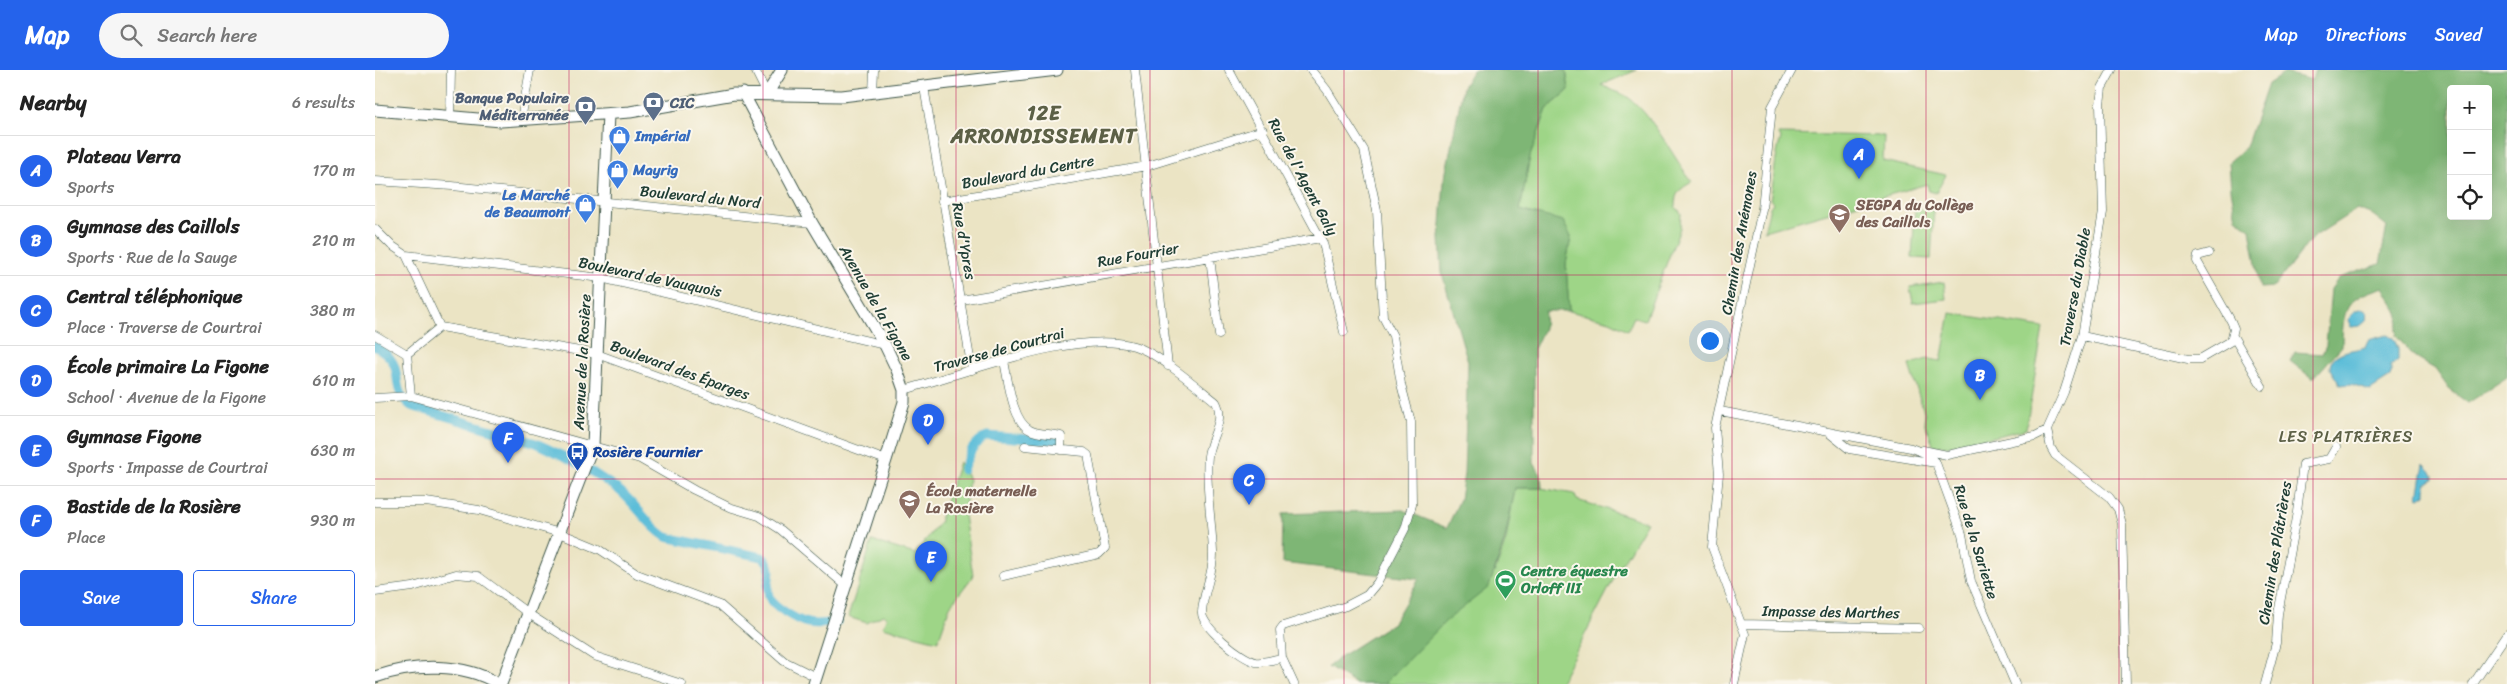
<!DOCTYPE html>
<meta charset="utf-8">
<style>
:root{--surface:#fff;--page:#f6f6f6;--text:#222;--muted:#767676;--line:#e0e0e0;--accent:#2563eb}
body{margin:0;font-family:Sriracha,sans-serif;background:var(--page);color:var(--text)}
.controls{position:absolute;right:15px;top:15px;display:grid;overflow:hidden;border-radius:5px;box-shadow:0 5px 20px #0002}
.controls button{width:45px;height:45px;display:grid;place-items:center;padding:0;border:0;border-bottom:1px solid var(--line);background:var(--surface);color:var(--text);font:25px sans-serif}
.you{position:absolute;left:1334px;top:270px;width:18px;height:18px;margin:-12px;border:4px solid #fff;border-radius:50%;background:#1a73e8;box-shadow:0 0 0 8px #1a73e833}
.badge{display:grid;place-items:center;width:32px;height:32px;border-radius:50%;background:var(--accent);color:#fff;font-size:16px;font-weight:700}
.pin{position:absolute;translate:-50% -41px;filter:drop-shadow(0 1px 2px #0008)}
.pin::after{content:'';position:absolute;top:26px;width:18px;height:15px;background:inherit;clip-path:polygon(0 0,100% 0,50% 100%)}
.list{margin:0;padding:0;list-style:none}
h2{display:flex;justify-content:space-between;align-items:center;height:65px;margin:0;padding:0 20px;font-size:21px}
h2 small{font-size:16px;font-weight:400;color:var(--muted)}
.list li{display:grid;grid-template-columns:32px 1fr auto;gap:15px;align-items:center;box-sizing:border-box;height:70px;padding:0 20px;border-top:1px solid var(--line)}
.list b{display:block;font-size:19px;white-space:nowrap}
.list p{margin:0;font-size:16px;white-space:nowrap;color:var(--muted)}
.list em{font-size:16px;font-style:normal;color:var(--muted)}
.actions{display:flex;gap:10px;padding:15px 20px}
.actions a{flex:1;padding:11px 0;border:1px solid var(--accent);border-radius:5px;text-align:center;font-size:18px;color:var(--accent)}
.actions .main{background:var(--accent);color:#fff}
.icon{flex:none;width:28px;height:28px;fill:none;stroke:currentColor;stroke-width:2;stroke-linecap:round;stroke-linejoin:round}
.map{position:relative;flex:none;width:2132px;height:614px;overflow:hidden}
header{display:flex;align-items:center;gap:30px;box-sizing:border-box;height:70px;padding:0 25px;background:var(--accent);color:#fff}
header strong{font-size:24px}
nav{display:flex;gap:28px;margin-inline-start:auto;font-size:18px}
.search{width:350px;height:45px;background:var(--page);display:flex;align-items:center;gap:12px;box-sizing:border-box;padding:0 18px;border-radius:28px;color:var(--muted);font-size:19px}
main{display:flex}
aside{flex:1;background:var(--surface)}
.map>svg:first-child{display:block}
</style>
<header>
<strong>Map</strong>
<div class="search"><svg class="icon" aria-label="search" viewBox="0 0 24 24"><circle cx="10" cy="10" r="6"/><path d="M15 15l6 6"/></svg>Search here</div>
<nav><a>Map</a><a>Directions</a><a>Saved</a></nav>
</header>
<main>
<aside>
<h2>Nearby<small>6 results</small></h2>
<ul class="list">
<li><span class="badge">A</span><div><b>Plateau Verra</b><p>Sports</p></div><em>170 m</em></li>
<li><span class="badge">B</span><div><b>Gymnase des Caillols</b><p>Sports · Rue de la Sauge</p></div><em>210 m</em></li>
<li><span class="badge">C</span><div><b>Central téléphonique</b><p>Place · Traverse de Courtrai</p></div><em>380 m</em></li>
<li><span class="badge">D</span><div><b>École primaire La Figone</b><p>School · Avenue de la Figone</p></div><em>610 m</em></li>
<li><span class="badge">E</span><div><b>Gymnase Figone</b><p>Sports · Impasse de Courtrai</p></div><em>630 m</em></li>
<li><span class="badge">F</span><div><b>Bastide de la Rosière</b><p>Place</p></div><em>930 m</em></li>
</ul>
<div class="actions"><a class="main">Save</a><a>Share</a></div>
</aside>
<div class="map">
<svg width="2132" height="614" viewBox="0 0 2132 614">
<rect width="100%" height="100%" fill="#fbf7ec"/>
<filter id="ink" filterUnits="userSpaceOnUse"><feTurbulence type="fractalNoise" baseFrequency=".02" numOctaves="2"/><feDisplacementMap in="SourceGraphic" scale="10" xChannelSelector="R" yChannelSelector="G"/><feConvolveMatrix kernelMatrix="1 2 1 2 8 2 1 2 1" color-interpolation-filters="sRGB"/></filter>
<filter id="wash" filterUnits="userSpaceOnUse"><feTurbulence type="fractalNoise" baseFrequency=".0096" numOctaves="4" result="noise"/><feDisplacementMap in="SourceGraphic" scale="20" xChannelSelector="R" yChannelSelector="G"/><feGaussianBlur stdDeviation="1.12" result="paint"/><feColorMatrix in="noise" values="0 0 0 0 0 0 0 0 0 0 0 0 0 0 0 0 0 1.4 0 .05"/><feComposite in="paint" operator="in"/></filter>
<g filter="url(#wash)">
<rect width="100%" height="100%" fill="#ebe4c4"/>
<path fill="#9ed587" stroke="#5e895e" d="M1191,0H1262L1226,15C1234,19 1243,22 1251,26C1276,42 1298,87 1317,112C1305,119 1300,122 1300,136L1306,143L1305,158L1270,250L1259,247L1253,260L1235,251L1194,241L1191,194L1196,167L1145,140L1155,86L1172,39L1194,20Z
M1403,64L1509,66L1508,91L1571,105L1561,123L1554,121L1552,114L1389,161L1395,137L1398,133L1395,129C1400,107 1399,90 1406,68Z
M1540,139L1559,140L1556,189L1537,188Z
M1569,212L1571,229L1538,233L1535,217Z
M1575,243L1668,258L1651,359L1580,376H1559L1549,352L1550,345L1534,295L1552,289L1566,291Z
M584,392L594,409L589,445L598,506L575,536L563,571L507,557L512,547L508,545L492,553L473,547L497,471L540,484L564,453Z
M1140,418H1166L1199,424L1202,430L1272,452L1244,499L1184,614H981L953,597L968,585L1018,553L1065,478L1120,502L1131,470Z"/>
<path fill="#7eb674" stroke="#4e7a54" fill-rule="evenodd" d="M1098,0H1191L1194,20L1172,39L1155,86L1145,140L1188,151L1196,167L1191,194L1194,241H1170L1169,258L1159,279V393L1166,405L1167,418H1140L1130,469L1114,517L1071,551L1009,614H981L953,597L968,585L1018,553L1044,509L907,493L908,444L1028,440L1072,458L1085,429L1089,404L1093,292L1067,203L1065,168L1069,112L1088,17Z
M1940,0H2132V307L2093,333L2074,319L2060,299L2041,288L2021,266L2024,245L2008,217C1970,229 1968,237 1967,276L1938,309L1915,291L1920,282L1947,284L1951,275L1956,219L1964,208L2005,194L2012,156L1998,145L1982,139L1937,168L1899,217L1885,218L1875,159L1861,148L1856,119L1854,92L1871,77L1893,14L1910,3L1937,10ZM2076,19H2113V146H2076Z"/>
<path fill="#59bcd8" stroke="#3c7c86" d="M1987,239L1992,242L1991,251L1985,256L1976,257L1973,250L1979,242Z
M2012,265L2019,269L2023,279V290L2015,296L2017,301L2015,307L1995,320L1976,314L1965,315L1955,299C1955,280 1978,281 1990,277L1993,270Z
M2049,394L2059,405V409L2051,414V424L2045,428L2043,427Z"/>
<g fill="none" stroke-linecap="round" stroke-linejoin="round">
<path stroke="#59bcd8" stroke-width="9" d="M0,276C36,296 10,316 36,336L161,373C190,386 220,402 245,421C262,435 272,455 291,467L387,487C403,498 389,511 394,526C396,533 402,536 407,540C429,555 436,556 462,552
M588,400C594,385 597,373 612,366L683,371"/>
</g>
</g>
<g filter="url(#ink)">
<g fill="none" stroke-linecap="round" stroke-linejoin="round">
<defs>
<path id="street" d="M380,0L392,24
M760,0L793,296
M854,0L948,173L969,262
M1737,0L1727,18L1725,34L1728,142L1707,266L1689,322L1672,360L1676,378L1680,385L1734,427L1743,439L1747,454L1751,614
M549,17L597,300
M498,23L499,0
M75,48L76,0
M146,50L155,0
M0,111L77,116L437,153
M567,131L772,96L888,60
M0,159L16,175L31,185L65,257
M31,185L226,208L510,275
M835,187L844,265
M586,230L946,168
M0,265L32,284L36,326
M1707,266L1813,289H1825L1856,271L1859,258L1856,251L1822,191L1823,186L1834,183
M1858,266L1887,316
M32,284L65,257L222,284L511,390
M629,291C633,309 637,351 655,360C665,365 676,363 686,366V380
M529,320C588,304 701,259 759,276C783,283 821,316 841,332C851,350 835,367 833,386C830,413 837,454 838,482C839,504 828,521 827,542C826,557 867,589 881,592C889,593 899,589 907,588
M0,328L36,326L265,389L319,420L354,437L384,446L406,460L470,515
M1345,341L1536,378L1552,384L1561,393L1587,464L1596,511L1640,614
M1454,363L1474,379L1561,393
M1548,380L1572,385L1660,366L1672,360
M0,432H51L104,440L185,463L224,479L262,504L345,535L409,591L441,607
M628,506L724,484L730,478L713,385L709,382L650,376
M0,522L38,517L81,504L103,506L154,544L219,586L307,614
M1368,554L1544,558
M919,614L907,588L905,560L908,556L971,536L992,525L1002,513L1030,459L1037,435L1036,352L1026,314L1018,266L1008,247L1002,141L989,80L952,20L936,0
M1359,614L1370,564L1337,477L1344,404L1340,358L1387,139L1397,37L1417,0
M1890,614L1901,573L1903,544L1922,442L1928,394L1954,389L1961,377
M2098,614L2132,564"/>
<path id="secondary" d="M368,23L437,153L510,275L522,300L529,320V332L511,390L439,614
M392,24L407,0
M0,40L126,51L255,42L359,24L467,26L682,0
M0,607C37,594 89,592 123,614
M126,614L218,375L233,44"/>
</defs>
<use href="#street" stroke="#3e564a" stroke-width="9"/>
<use href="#secondary" stroke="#3e564a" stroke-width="13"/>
<use href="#street" stroke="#fff" stroke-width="8"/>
<use href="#secondary" stroke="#fff" stroke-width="11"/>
</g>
</g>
<path fill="none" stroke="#c2185b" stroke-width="1" stroke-opacity="0.55" d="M194,0V614M388,0V614M581,0V614M775,0V614M969,0V614M1163,0V614M1357,0V614M1551,0V614M1744,0V614M1938,0V614M0,205H2132M0,409H2132"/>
<defs>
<symbol id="bank-pin" viewBox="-11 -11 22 30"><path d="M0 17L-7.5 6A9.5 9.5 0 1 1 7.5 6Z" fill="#5c6f8a" stroke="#fbf7ec"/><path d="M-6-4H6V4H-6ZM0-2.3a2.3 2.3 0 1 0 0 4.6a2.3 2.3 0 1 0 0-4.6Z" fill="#fff"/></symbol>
<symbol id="shop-pin" viewBox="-11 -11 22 30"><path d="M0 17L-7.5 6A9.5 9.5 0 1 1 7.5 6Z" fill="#3f7fe0" stroke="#fbf7ec"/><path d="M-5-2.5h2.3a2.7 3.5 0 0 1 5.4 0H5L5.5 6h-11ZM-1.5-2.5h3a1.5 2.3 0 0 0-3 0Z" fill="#fff"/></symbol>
<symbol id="school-pin" viewBox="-11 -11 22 30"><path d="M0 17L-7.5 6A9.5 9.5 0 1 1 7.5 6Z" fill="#8d6e63" stroke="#fbf7ec"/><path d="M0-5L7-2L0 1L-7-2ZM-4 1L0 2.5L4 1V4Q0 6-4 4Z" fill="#fff"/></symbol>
<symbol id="bus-pin" viewBox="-11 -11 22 30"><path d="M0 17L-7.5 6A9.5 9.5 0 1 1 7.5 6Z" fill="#1a4fb4" stroke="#fbf7ec"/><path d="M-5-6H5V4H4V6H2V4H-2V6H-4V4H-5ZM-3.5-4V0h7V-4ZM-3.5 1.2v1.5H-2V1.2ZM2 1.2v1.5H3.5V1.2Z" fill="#fff"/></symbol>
<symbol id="stadium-pin" viewBox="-11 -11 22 30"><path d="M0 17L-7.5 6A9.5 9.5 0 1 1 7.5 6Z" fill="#2e9e5b" stroke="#fbf7ec"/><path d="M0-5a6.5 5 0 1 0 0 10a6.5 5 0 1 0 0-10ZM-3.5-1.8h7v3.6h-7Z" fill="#fff"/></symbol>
</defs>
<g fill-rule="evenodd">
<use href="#bank-pin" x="266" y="20" width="25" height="34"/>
<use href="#bank-pin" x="198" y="24" width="25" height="34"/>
<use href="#shop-pin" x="232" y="54" width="25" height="34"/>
<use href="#shop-pin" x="230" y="88" width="25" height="34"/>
<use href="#shop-pin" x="198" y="122" width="25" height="34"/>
<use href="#school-pin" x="1452" y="132" width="25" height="34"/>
<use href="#bus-pin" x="190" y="370" width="25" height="34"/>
<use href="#school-pin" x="522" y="418" width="25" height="34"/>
<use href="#stadium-pin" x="1118" y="498" width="25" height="34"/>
</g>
<g text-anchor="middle" stroke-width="4" stroke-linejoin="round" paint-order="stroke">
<g font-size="15" font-weight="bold" fill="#4e5e75" stroke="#fbf7ec" text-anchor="end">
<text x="194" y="33">Banque Populaire<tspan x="194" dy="17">Méditerranée</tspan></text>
<text x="295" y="38" text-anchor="start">CIC</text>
</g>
<g font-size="15" font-weight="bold" fill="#366cbe" stroke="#fbf7ec" text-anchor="start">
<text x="260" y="71">Impérial</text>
<text x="258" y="105">Mayrig</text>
<text x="195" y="130" text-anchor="end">Le Marché<tspan x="195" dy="17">de Beaumont</tspan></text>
</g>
<g font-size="15" fill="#1f3d34" stroke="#fbf7ec">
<text transform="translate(653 102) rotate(-10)" y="5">Boulevard du Centre</text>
<text transform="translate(928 107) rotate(62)" y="5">Rue de l'Agent Galy</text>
<text transform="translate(325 127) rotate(6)" y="5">Boulevard du Nord</text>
<text transform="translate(589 171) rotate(80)" y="5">Rue d'Ypres</text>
<text transform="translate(1364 173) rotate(-80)" y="5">Chemin des Anémones</text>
<text transform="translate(763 185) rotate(-10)" y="5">Rue Fourrier</text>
<text transform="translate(275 207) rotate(12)" y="5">Boulevard de Vauquois</text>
<text transform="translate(1700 217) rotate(-80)" y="5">Traverse du Diable</text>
<text transform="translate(501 233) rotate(60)" y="5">Avenue de la Figone</text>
<text transform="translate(624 280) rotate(-15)" y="5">Traverse de Courtrai</text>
<text transform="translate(207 292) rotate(-87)" y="5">Avenue de la Rosière</text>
<text transform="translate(305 300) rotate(20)" y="5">Boulevard des Éparges</text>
<text transform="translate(1601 472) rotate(73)" y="5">Rue de la Sariette</text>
<text transform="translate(1900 483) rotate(-81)" y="5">Chemin des Plâtrières</text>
<text transform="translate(1456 542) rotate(1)" y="5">Impasse des Marthes</text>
</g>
<g font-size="15" font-weight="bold" fill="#785e54" stroke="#fbf7ec" text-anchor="start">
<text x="1481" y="140">SEGPA du Collège<tspan x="1481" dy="17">des Caillols</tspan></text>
<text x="551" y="426">École maternelle<tspan x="551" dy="17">La Rosière</tspan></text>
</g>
<g font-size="15" font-weight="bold" fill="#164399" stroke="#fbf7ec" text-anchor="start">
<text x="218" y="387">Rosière Fournier</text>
</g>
<g font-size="15" font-weight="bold" fill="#27864d" stroke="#fbf7ec" text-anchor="start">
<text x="1146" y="506">Centre équestre<tspan x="1146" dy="17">Orloff III</tspan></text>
</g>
<g font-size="16" letter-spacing="1" fill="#5c6046" stroke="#fbf7ec">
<text x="1971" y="372">LES PLATRIÈRES</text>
</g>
<g font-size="20" font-weight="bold" letter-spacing="1" fill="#5c6046" stroke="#fbf7ec">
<text x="669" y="50">12E<tspan x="669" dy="23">ARRONDISSEMENT</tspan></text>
</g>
</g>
</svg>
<div class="controls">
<button>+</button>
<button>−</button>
<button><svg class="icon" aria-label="locate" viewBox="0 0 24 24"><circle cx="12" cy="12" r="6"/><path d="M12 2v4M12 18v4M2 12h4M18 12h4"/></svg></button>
</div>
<div class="you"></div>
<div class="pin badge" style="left:1484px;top:109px">A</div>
<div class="pin badge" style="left:1605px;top:330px">B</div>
<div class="pin badge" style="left:874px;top:435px">C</div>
<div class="pin badge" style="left:553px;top:375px">D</div>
<div class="pin badge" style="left:556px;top:512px">E</div>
<div class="pin badge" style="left:133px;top:393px">F</div>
</div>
</main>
